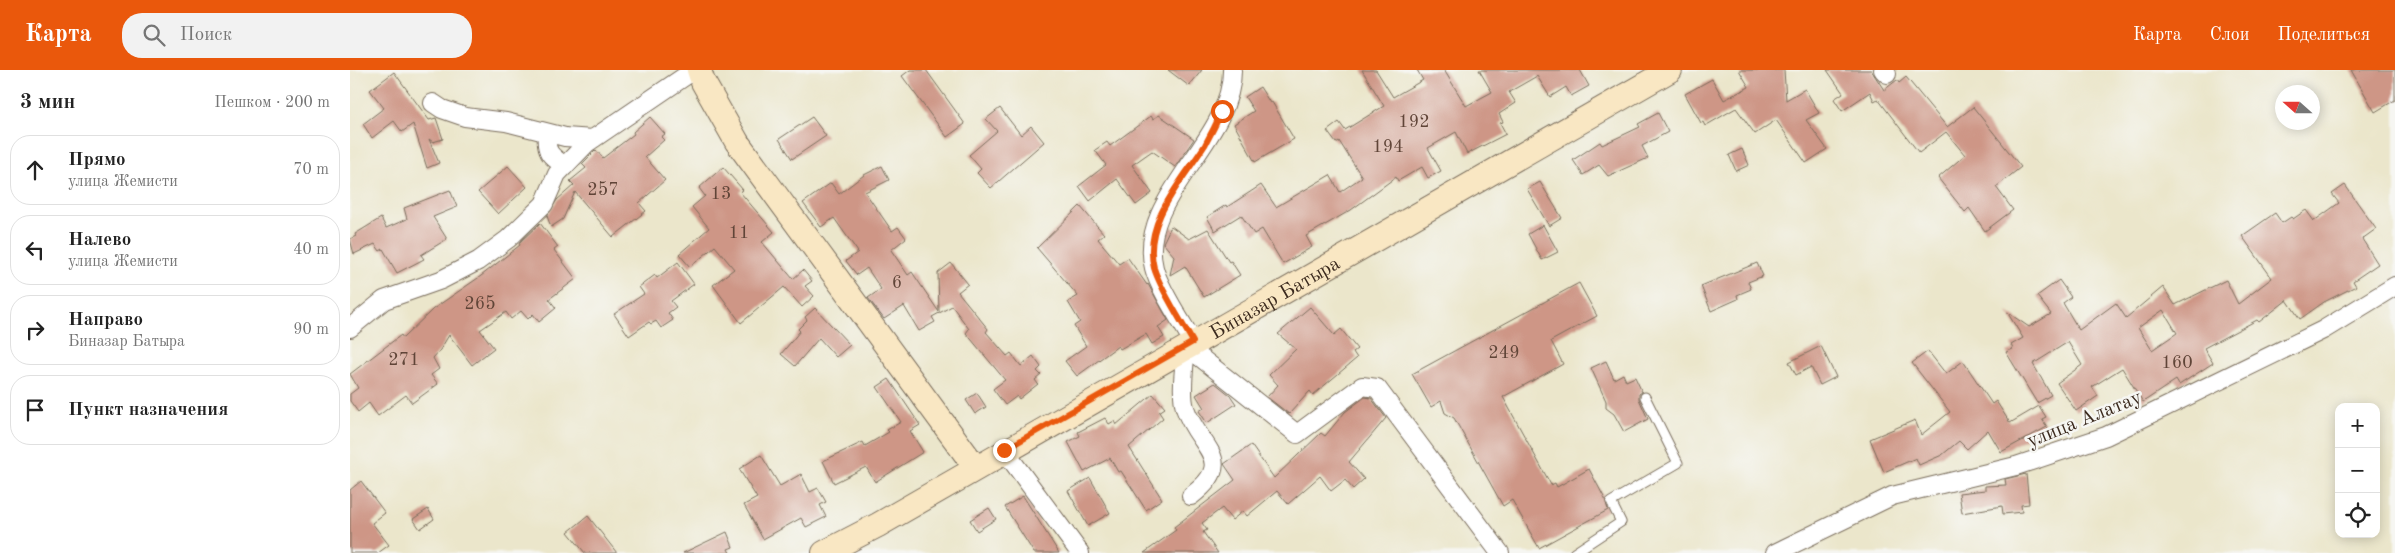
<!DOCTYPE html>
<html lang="ru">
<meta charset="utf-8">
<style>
:root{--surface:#fff;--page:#f2f2f2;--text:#222;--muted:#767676;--line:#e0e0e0;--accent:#ea580c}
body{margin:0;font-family:"Old Standard TT",serif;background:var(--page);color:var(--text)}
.controls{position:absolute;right:15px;bottom:15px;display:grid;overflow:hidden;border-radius:10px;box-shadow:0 2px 12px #0003}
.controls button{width:45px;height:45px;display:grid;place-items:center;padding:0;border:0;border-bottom:1px solid var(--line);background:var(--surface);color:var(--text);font:25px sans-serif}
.compass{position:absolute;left:1925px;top:15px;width:45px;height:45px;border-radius:50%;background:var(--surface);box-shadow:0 2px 12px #0003;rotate:291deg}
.stop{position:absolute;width:15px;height:15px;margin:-11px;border:4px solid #ea580c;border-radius:50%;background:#fff}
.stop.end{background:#ea580c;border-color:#fff;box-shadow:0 1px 5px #0008}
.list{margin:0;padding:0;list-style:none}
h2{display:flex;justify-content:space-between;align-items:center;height:65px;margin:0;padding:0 20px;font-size:21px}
h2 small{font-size:16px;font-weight:400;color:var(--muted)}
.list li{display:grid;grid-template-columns:32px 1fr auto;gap:15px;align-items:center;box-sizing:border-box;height:70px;margin:0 10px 10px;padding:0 10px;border:1px solid var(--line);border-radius:20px}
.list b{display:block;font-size:19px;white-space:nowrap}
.list p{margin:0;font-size:16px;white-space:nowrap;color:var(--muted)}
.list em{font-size:16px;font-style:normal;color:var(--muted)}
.icon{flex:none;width:28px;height:28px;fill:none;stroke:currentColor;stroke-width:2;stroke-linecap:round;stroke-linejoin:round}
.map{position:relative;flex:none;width:2045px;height:483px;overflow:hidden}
header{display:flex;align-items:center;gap:30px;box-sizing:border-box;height:70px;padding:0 25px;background:var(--accent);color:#fff}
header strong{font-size:24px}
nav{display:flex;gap:28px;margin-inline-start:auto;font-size:18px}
.search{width:350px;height:45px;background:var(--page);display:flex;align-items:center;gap:12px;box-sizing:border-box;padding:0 18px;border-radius:20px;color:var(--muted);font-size:19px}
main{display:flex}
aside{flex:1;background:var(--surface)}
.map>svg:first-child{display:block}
</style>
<header>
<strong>Карта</strong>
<div class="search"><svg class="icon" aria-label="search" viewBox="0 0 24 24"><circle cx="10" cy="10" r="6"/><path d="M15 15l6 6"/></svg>Поиск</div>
<nav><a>Карта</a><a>Слои</a><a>Поделиться</a></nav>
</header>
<main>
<aside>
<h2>3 мин<small>Пешком · 200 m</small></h2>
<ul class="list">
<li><svg class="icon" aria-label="ahead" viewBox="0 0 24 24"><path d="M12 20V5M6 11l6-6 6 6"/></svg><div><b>Прямо</b><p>улица Жемисти</p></div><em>70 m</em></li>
<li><svg class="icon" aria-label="left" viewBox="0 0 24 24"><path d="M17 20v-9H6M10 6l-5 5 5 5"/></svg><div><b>Налево</b><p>улица Жемисти</p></div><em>40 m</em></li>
<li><svg class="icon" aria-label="right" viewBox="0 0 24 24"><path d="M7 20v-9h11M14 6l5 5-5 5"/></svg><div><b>Направо</b><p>Биназар Батыра</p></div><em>90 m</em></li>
<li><svg class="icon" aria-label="arrive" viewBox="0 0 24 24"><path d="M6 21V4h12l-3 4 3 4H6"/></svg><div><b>Пункт назначения</b></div></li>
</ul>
</aside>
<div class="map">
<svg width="2045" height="483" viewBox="0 0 2045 483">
<rect width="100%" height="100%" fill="#f6f6f2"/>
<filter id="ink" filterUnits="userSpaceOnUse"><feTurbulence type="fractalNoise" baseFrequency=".02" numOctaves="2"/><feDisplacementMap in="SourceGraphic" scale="10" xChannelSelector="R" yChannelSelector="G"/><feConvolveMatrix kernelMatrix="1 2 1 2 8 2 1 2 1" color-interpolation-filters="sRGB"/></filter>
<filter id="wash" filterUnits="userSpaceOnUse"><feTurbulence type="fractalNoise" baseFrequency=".0096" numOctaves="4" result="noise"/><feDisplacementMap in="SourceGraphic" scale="20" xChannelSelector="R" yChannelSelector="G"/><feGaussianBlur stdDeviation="1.12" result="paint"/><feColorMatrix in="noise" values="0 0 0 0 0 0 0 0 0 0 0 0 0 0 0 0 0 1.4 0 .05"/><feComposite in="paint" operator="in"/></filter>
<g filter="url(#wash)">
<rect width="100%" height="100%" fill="#ebe6cb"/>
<g id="blocks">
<path fill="#ce9686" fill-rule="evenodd" d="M560,0H576L615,54L597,67L552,6Z
M818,0H852L839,16Z
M1012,0H1026L1043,27L1073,10L1067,0H1094L1116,36L1142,22L1129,0H1230L1239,16L1221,26L1216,17L1200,27L1187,6L1159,22L1166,33L1149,44L1153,52L1150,53L1156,64L1117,84L1106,62L1078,78L1091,101L1078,108L1072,97L1048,111L1046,107L1001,140L956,166L962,177L933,194L912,159L904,164L891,145L865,161L857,147L876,135L877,137L911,115L926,137L980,105L990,122L1012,107L989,71L986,73L977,61L989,52L995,60L1034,36Z
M1389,0H1434L1436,30L1455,19L1469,43L1456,50L1477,79L1456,93L1426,50L1405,64L1386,38L1355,56L1353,52L1351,53L1335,24L1362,9L1374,30L1399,17Z
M1477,0H1521L1534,20L1547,10L1549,13L1556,7L1597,57L1623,37L1671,97L1646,117L1663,140L1635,161L1619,138L1615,142L1588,108L1615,85L1596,62L1569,83L1528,29L1524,31L1520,22L1492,41L1484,29L1493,23Z
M2001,0H2045V30L2025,42Z
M44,2L79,50L86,48L93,69L83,72L79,69L89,93L77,98L63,54L52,62L44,51L22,68L13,54L34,38L20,20Z
M910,17L920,33L922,32L944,69L905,92L884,54L904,41L895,27Z
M650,38L671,65L681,56L694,72L641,118L627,103L631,99L619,85L647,61L636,49Z
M1308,43L1318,62L1292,76L1298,88L1258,106L1249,95L1233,105L1223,90L1250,72L1252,75L1290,57L1288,54Z
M809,45L844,69L825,97L802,81L782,95L802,123L786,135L767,109L740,131L729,116L756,95L745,80L757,72L760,76L801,46L803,49Z
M300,47L315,64L311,67L314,70L295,87L315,110L289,133L296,141L263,167L225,122L213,149L201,157L197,146L207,130L224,115L220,111L236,98L232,94L246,80L253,88L284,64L283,62Z
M462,47L476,66L442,89L429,69Z
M1392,79L1399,95L1386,101L1379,85Z
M158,96L177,117L148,144L128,122Z
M532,96L539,110L515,122L542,161L548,157L556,168L541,180L558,205L562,202L589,242L588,203L601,193L618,214L608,222L638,259L636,262L657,286L661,283L671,296L683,286L691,297L687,301L691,305L685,310L688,314L669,329L667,326L655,335L643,319L655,310L616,263L619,259L602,236L582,247L585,252L569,261L554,236L534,249L518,228L531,219L517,198L507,205L496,191L508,182L484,148L471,157L453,133L481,113L489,124L514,105Z
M373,97L393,120L390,122L424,162L412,172L443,209L453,200L462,211L455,216L464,226L452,237L434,217L391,253L363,215L384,199L365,176L340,197L329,184L359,158L342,137L355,126L349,118Z
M1190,112L1212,148L1199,156L1177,119Z
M1995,115L2026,159L2012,169L2028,194L2003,211L2006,216L1974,232L1950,249L1937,230L1909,252L1907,250L1854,278L1863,293L1829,315L1826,310L1793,332L1772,298L1742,317L1748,326L1726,341L1707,313L1732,295L1718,272L1683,294L1701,325L1687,333L1656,282L1663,279L1661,275L1673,268L1657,242L1679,257L1701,244L1687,226L1709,210L1721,227L1713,233L1729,260L1766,233L1776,248L1813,217L1825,235L1876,210L1888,234L1922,208L1892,166L1925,143L1932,153L1941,147L1943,149L1956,140L1964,151L1989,133L1982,124ZM1813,240L1827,263L1802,280L1788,258Z
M100,120L107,137L83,147L97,169L71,185L74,189L47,203L33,179L30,181L25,174L4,184L0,169L6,166L5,164L31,148L36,158L57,149L54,138Z
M730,136L754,164L748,169L769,194L778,188L797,215L798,214L818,250L808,257L814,267L802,274L796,264L770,279L768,276L727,306L715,291L736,276L724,256L730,252L718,232L728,226L687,178Z
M190,153L208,177L204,180L226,209L199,229L206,238L189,252L183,244L178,249L171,241L161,249L156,242L130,260L144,278L122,295L99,265L90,280L83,288L89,299L81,305L88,314L62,333L56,325L28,346L19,333L8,342L0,331V324L8,318L0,304L51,265L53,268L83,239L131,206L170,175L169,173Z
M1193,155L1208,182L1192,190L1178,164Z
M821,156L839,169L858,159L879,192L881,191L890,205L854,227L835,196L820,205L824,186L813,173Z
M328,192L344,214L321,231L326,237L318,243L323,250L311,258L306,251L301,254L299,252L279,266L264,244L294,224L289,217L305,205L307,208Z
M1407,193L1413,206L1398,212L1401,219L1387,225L1388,229L1361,241L1351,216Z
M1229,213L1247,246L1201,271L1213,294L1153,327L1201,415L1205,413L1207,417L1239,399L1255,429L1258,440L1189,478L1162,430L1153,436L1104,348L1095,343L1091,331L1081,337L1062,304Z
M960,237L984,265L991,259L1007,279L1003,282L1007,288L963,325L960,321L939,344L917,327L928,315L919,305L946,279L928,264Z
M465,238L500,275L486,287L469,268L445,296L431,284L450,261L448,259L457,250L455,247Z
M1471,276L1486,307L1470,315L1461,297L1446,305L1439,292Z
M1578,281L1596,304L1613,291L1642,334L1646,331L1660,353L1689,336L1696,347L1692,349L1697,357L1651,382L1638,360L1617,379L1609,371L1592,385L1569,395L1566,388L1534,402L1520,369L1565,350L1571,365L1600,342L1562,293Z
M1256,291L1264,309L1273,304L1276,311L1285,307L1292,322L1289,324V329L1298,349L1274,362L1264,344L1256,338V331L1241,298Z
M539,309L570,355L560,361L573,382L525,412L516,397L484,413L473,391L513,372L515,376L539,362L537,360L551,352L527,317Z
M865,313L880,325L886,334L857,353L849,341L854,338L846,325Z
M627,323L636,337L625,344L616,330Z
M803,324L815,338L809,342L813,348L779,377L812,429L796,440L771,401L768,402L760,388L734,402L718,372L730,366L728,362L755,348L759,354L764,351L766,355Z
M1015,327L1021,328L1036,348L999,392L1014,409L1003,419L995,410L981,421L970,406L938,434L927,421L897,446L893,441L882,450L872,438L852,453L857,460L853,462L868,483H794L826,460L824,457L885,410L874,394L901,375L924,408L971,363L975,366L995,342Z
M411,385L430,416L451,404L460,422L468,418L476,432L470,435L476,447L456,457L451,448L413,469L394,435L407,428L389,399Z
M1676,404L1679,434L1671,435L1672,442L1653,444L1652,436L1612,443L1609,423L1635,420V416L1656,415L1655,409Z
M740,408L760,443L738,456L718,421Z
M11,411L35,443L22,453L39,475L28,483H0V420Z
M673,426L709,483H684L655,437Z
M639,438L646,449L627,461L620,450Z
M78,439L84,449L70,459L63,449Z
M238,446L267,483H235L218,462Z
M377,462L383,477L378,479L380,483H333Z"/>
</g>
</g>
<g filter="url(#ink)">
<use href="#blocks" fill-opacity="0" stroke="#796c5b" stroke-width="1"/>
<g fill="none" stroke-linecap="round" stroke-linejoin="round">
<defs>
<path id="lane" d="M1224,483L1271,452L1261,432L1328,393L1295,327"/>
<path id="street" d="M1533,0L1537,4
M83,33L92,39L115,47L156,52L215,67L243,69
M197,63C195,82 200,86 215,96
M0,258L34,230L91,210L128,191L158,169L194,134L207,104L237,73L344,0
M843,272C832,252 809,219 804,198C786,128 883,71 882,0
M836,276L947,364L1012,316L1027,318L1150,483
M836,276C835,293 830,322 835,338C848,378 889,390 841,426
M654,380L730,483
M1425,483L1542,426L1666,396L1756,366L1973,260L2045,216"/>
<g id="secondary">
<path d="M349,0L353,12L387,72L626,398"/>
<path id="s1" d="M474,483L528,455L1320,0"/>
</g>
</defs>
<use href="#lane" stroke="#796c5b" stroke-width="11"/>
<use href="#street" stroke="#796c5b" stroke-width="20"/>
<use href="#secondary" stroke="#796c5b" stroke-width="26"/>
<use href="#lane" stroke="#fff" stroke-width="9"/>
<use href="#street" stroke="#fff" stroke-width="18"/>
<use href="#secondary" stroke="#f9e7c3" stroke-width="24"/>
</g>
</g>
<g fill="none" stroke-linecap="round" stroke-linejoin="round" filter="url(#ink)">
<path stroke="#ea580c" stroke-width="6" d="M654,380L843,272C832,252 810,219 804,198C792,152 833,110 855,75C861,64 867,52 872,41"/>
</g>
<g text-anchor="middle" stroke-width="5" stroke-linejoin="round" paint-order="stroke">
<g font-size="18" fill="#604538">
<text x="1064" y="57">192</text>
<text x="1038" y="82">194</text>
<text x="253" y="125">257</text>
<text x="371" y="129">13</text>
<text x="389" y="168">11</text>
<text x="547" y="218">6</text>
<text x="130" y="239">265</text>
<text x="1154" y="288">249</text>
<text x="54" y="295">271</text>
<text x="1827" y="298">160</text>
</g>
<g font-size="20" fill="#3b2a1e" stroke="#f6f6f2">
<text dy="7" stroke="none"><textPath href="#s1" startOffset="518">Биназар Батыра</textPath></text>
<text transform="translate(1734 348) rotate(-22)" y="7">улица Алатау</text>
</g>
</g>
</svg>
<div class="controls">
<button>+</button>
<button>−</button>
<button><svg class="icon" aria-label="locate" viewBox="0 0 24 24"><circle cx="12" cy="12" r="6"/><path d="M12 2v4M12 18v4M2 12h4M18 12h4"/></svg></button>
</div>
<svg class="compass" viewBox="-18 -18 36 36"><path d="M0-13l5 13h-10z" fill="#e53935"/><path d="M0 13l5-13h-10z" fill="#767676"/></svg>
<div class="stop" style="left:872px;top:41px"></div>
<div class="stop end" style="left:654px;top:380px"></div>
</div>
</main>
